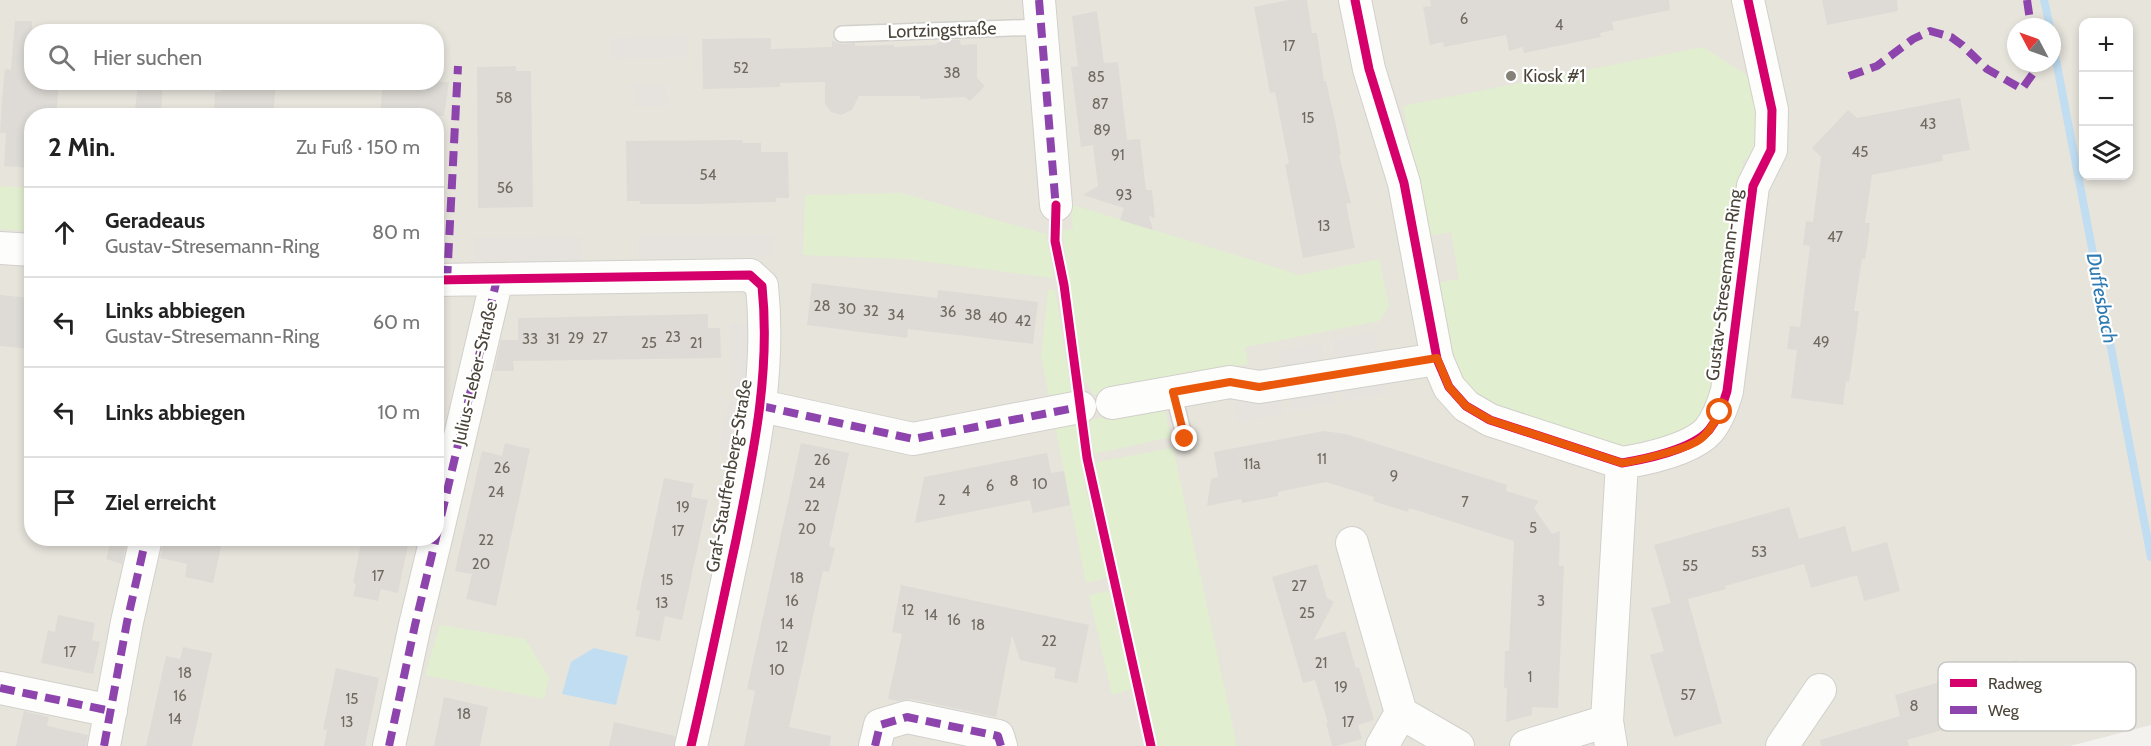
<!DOCTYPE html>
<html lang="de">
<meta charset="utf-8">
<style>
:root{--surface:#fff;--page:#f2f2f2;--text:#222;--muted:#767676;--line:#e0e0e0}
body{margin:0;font-family:Cabin,sans-serif;background:var(--page);color:var(--text)}
.controls{position:absolute;right:18px;top:18px;display:grid;overflow:hidden;border-radius:12px;box-shadow:0 3px 9px #0003}
.controls button{width:54px;height:54px;display:grid;place-items:center;padding:0;border:0;border-bottom:2px solid var(--line);background:var(--surface);color:var(--text);font:30px sans-serif}
.compass{position:absolute;left:2007px;top:18px;width:54px;height:54px;border-radius:50%;background:var(--surface);box-shadow:0 3px 9px #0003;rotate:311deg}
.stop{position:absolute;width:18px;height:18px;margin:-14px;border:4px solid #ea580c;border-radius:50%;background:#fff}
.stop.end{background:#ea580c;border-color:#fff;box-shadow:0 2px 6px #0008}
.list{margin:0;padding:0;list-style:none}
h2{display:flex;justify-content:space-between;align-items:center;height:78px;margin:0;padding:0 24px;font-size:26px}
h2 small{font-size:20px;font-weight:400;color:var(--muted)}
.list li{display:grid;grid-template-columns:39px 1fr auto;gap:18px;align-items:center;box-sizing:border-box;height:90px;padding:0 24px;border-top:2px solid var(--line)}
.list b{display:block;font-size:22px;white-space:nowrap}
.list p{margin:0;font-size:20px;white-space:nowrap;color:var(--muted)}
.list em{font-size:20px;font-style:normal;color:var(--muted)}
.icon{flex:none;width:33px;height:33px;fill:none;stroke:currentColor;stroke-width:2;stroke-linecap:round;stroke-linejoin:round}
.map{position:relative;flex:none;width:2151px;height:746px;overflow:hidden}
.search{position:absolute;background:var(--surface);box-shadow:0 3px 9px #0003;left:24px;top:24px;width:420px;height:66px;display:flex;align-items:center;gap:15px;box-sizing:border-box;padding:0 21px;border-radius:24px;color:var(--muted);font-size:22px}
.panel{position:absolute;background:var(--surface);box-shadow:0 3px 9px #0003;left:24px;top:108px;width:420px;height:438px;border-radius:24px}
.map>svg:first-child{display:block}
</style>
<div class="map">
<svg width="2151" height="746" viewBox="0 0 2151 746">
<rect width="100%" height="100%" fill="#f4f2ee"/>
<path fill="#e7e4dc" fill-rule="evenodd" d="M0,0H2151V725L2070,746H0ZM2084,22H2128V176H2084ZM2016,27H2052V63H2016ZM32,32H436V82H32ZM32,116H436V538H32Z"/>
<path fill="#e1eecf" d="M1703,47L1754,80L1759,115L1758,149L1743,161L1715,391L1704,418L1679,435L1625,447L1606,446L1481,406L1455,371L1438,283L1459,279L1451,232L1429,236L1403,106Z
M0,186L31,188V231L0,229Z
M901,193L1046,234L1054,278L905,259L803,255L805,195Z
M1070,204L1300,275L1379,259L1389,306L1379,321L1245,347L1248,364L1094,395L1083,379L1062,231L1073,229Z
M1048,290H1055L1072,398L1050,403L1041,356Z
M1164,406L1171,437L1094,454L1089,420Z
M1076,422L1085,487L1107,578L1086,583L1055,425Z
M1173,448L1237,746H1158L1097,482L1096,462Z
M1109,591L1132,689L1112,695L1089,595Z
M440,625L525,639L549,677L544,699L425,675Z"/>
<path fill="#e6e3df" d="M687,36L688,57L612,59L611,38Z
M633,85H666L667,106H633Z
M775,234V256L639,258L638,236Z
M581,237L582,260L474,261V238Z
M750,323L751,388H730V324Z
M1374,331L1378,351L1336,360L1332,340Z
M1321,342L1325,362L1283,371L1279,351Z
M1382,375L1385,393L1344,401L1341,382Z
M1332,385L1335,403L1292,411L1288,393Z
M1279,394L1283,413L1239,423L1235,403Z
M729,400L750,404L739,457L719,453Z"/>
<path fill="#c0ddf1" d="M594,648L628,656L616,705L562,694L571,662Z"/>
<g fill="none" stroke-linecap="round" stroke-linejoin="round">
<path stroke="#c0ddf1" stroke-width="8" d="M2044,0L2050,27
M2052,39L2151,557"/>
</g>
<path fill="#dedbd6" d="M1288,0H1307L1312,33H1317L1324,81H1326L1336,125L1341,155H1339L1351,203L1346,204L1355,248L1303,258L1285,164H1289L1275,92L1270,93L1254,7Z
M1430,0H1669L1670,10L1612,22L1614,30L1600,33L1601,37L1524,53L1522,47L1509,51L1506,35L1444,47L1443,42L1430,45L1423,7L1431,6Z
M1822,0H1897L1898,11L1827,25Z
M1097,11L1104,63L1118,62L1127,140L1140,139L1146,190H1152L1155,218L1149,216L1153,230L1120,220L1124,208L1083,195L1098,186L1093,145L1081,147L1071,67L1078,66L1072,16Z
M15,21H32V82H59L56,116H32V168L4,166L6,133H0L2,101L5,69L11,70Z
M771,38V49L832,47V41L842,44L855,43V46L894,45V47L934,45L943,40H960L961,45L977,44V78L985,86L970,101L965,97L920,99V96H859L852,110L841,115L831,112L825,104V82L780,83V87L703,89L702,39Z
M516,66V71H531L533,207L478,208L477,67Z
M138,82H163L161,112L135,111Z
M222,82H276L273,116H214L215,92H221Z
M383,82H449L444,116H380Z
M1960,98L1970,150L1942,155L1943,161L1872,175L1865,223H1870L1868,241L1865,259H1862L1854,311H1859L1856,335L1849,382L1846,381L1843,405L1791,398L1797,350L1787,349L1790,326L1800,327L1810,246L1803,245L1806,221L1813,222L1821,157L1812,148L1848,110L1857,118Z
M743,140L742,143H761V152H788L789,198H776V202L697,204H640V201H627L626,141Z
M812,283L937,298L938,290L1038,302L1033,344L908,329L907,338L807,325Z
M0,295L32,298V349L0,346Z
M708,314V328H720L721,358L513,361L514,371H494L501,340H518V318Z
M1324,431L1346,434L1507,485L1506,491L1539,501L1534,508L1552,534L1560,531L1559,566H1564L1558,708L1532,707V715L1506,722L1507,688H1504L1505,651H1509L1514,541L1409,508L1408,512L1373,501L1374,497L1326,482L1278,492V496L1242,503L1241,499L1207,506L1211,479L1218,477L1214,452Z
M505,443L530,449L496,606L466,599L472,574L455,571L482,451L502,456Z
M801,443L849,453L829,546L835,548L829,572L823,571L789,727L831,736L830,746H744L755,691L747,689Z
M1047,453L1051,473L1064,471L1070,505L1033,513L1030,500L915,523L924,477Z
M664,478L694,484L691,497L708,500L682,620L665,616L660,641L635,636L640,611L636,610Z
M1789,507L1799,539L1845,526L1852,552L1887,542L1900,591L1864,601L1857,575L1811,588L1804,564L1725,586L1726,589L1688,599L1722,723L1674,737L1650,655L1664,651L1651,608L1671,603L1654,545Z
M112,538H127L122,564L106,559Z
M164,538H223L213,583L185,577L187,564L160,558Z
M362,538H392L391,541L408,545L398,593L381,589L378,601L353,596L356,584L353,583Z
M1317,564L1327,598L1334,602L1314,640L1345,631L1356,668L1359,667L1374,720L1358,725L1362,739L1336,746H1332L1326,723H1328L1315,680L1303,683L1272,577Z
M901,585L1089,625L1077,683L1054,678L1056,668L1020,660L1012,635L996,717L911,699L898,701L888,699L902,634L892,632Z
M58,615L95,623L92,640L100,642L93,674L41,663L48,630L55,632Z
M183,647L212,653L192,746H146L166,656L180,659Z
M2017,660L2030,705L1907,740L1909,746H1821L1820,740L1900,716L1895,695Z
M336,668L379,678L365,746H324L327,730L323,729Z
M444,697L488,707L480,746H434Z
M24,711L49,717L47,726L88,735L86,746H16Z
M614,722L675,736L674,746H609Z"/>
<g fill="none" stroke-linecap="round" stroke-linejoin="round">
<defs>
<path id="service" d="M842,34L1042,27
M1173,392L1185,439"/>
<path id="minor" d="M1039,0L1056,205
M1355,0L1369,69L1404,183L1437,359L1449,387L1466,406L1490,420L1622,463C1646,459 1693,449 1709,430C1718,419 1723,405 1727,391L1753,186L1771,150L1772,110L1748,0
M0,248L32,250
M436,280L750,275L762,286C771,373 753,455 736,540C721,609 707,678 691,746
M1112,403L1230,382L1259,387L1437,359
M761,406L913,439L1080,407
M436,538L497,279
M1352,543L1401,713
M0,688L111,711
M104,746L127,622L146,538
M389,746L415,625L436,538
M875,746L880,725L907,717L998,736L1001,746
M1382,746L1401,713L1458,746
M1526,746L1607,721
M1611,746L1607,721L1622,463
M1782,746L1820,690"/>
</defs>
<use href="#service" stroke="#d2d0cb" stroke-width="18"/>
<use href="#minor" stroke="#d2d0cb" stroke-width="34"/>
<use href="#service" stroke="#fdfdfc" stroke-width="15"/>
<use href="#minor" stroke="#fdfdfc" stroke-width="32"/>
<path stroke="#8e44ad" stroke-width="8" stroke-dasharray="15 8" stroke-linecap="butt" d="M1039,0L1056,209
M2027,0L2031,27
M1849,76L1877,66L1913,39L1930,31L1951,37L1962,45L1987,69L2022,89L2037,68L2036,63
M447,281L458,66
M761,406L913,439L1080,407
M436,538L497,279
M0,688L111,711
M104,746L127,622L146,538
M389,746L415,625L436,538
M875,746L880,725L907,717L998,736L1001,746"/>
<defs>
<path id="cycleway" d="M1355,0L1369,69L1404,183L1437,359L1449,387L1466,406L1490,420L1622,463C1646,459 1693,449 1709,430C1718,419 1723,405 1727,391L1753,186L1771,150L1772,110L1748,0
M1056,205L1055,241L1064,285L1087,458L1151,746
M436,280L750,275L762,286C771,373 753,455 736,540C721,609 707,678 691,746"/>
</defs>
<use href="#cycleway" stroke="#fff" stroke-width="13"/>
<use href="#cycleway" stroke="#d6006c" stroke-width="9"/>
</g>
<g fill="none" stroke-linecap="round" stroke-linejoin="round">
<path stroke="#ea580c" stroke-width="8" d="M1185,439L1173,392L1230,382L1259,387L1437,358L1449,387L1466,406L1490,420L1622,463C1641,460 1679,451 1696,442C1707,436 1714,423 1720,412"/>
</g>
<circle fill="#868178" stroke="#fff" stroke-width="2" cx="1511" cy="76" r="6"/>
<g text-anchor="middle" stroke-width="4.5" stroke-linejoin="round" paint-order="stroke">
<g font-size="15" fill="#706a61">
<text x="1464" y="24">6</text>
<text x="1559" y="30">4</text>
<text x="1289" y="51">17</text>
<text x="741" y="73">52</text>
<text x="952" y="78">38</text>
<text x="1096" y="82">85</text>
<text x="504" y="103">58</text>
<text x="1100" y="109">87</text>
<text x="1308" y="123">15</text>
<text x="1928" y="129">43</text>
<text x="1102" y="135">89</text>
<text x="1860" y="157">45</text>
<text x="1118" y="160">91</text>
<text x="708" y="180">54</text>
<text x="505" y="193">56</text>
<text x="1124" y="200">93</text>
<text x="1324" y="231">13</text>
<text x="1835" y="242">47</text>
<text x="822" y="311">28</text>
<text x="847" y="314">30</text>
<text x="871" y="316">32</text>
<text x="948" y="317">36</text>
<text x="896" y="320">34</text>
<text x="973" y="320">38</text>
<text x="998" y="323">40</text>
<text x="1023" y="326">42</text>
<text x="673" y="342">23</text>
<text x="576" y="343">29</text>
<text x="600" y="343">27</text>
<text x="530" y="344">33</text>
<text x="553" y="344">31</text>
<text x="1821" y="347">49</text>
<text x="649" y="348">25</text>
<text x="696" y="348">21</text>
<text x="1322" y="464">11</text>
<text x="822" y="465">26</text>
<text x="1252" y="469">11a</text>
<text x="502" y="473">26</text>
<text x="1394" y="481">9</text>
<text x="1014" y="486">8</text>
<text x="817" y="488">24</text>
<text x="1040" y="489">10</text>
<text x="990" y="491">6</text>
<text x="966" y="496">4</text>
<text x="496" y="497">24</text>
<text x="942" y="505">2</text>
<text x="1465" y="507">7</text>
<text x="812" y="511">22</text>
<text x="683" y="512">19</text>
<text x="1533" y="533">5</text>
<text x="807" y="534">20</text>
<text x="678" y="536">17</text>
<text x="486" y="545">22</text>
<text x="1759" y="557">53</text>
<text x="481" y="569">20</text>
<text x="1690" y="571">55</text>
<text x="378" y="581">17</text>
<text x="797" y="583">18</text>
<text x="667" y="585">15</text>
<text x="1299" y="591">27</text>
<text x="792" y="606">16</text>
<text x="1541" y="606">3</text>
<text x="662" y="608">13</text>
<text x="908" y="615">12</text>
<text x="1307" y="618">25</text>
<text x="931" y="620">14</text>
<text x="954" y="625">16</text>
<text x="787" y="629">14</text>
<text x="978" y="630">18</text>
<text x="1049" y="646">22</text>
<text x="782" y="652">12</text>
<text x="70" y="657">17</text>
<text x="1321" y="668">21</text>
<text x="777" y="675">10</text>
<text x="185" y="678">18</text>
<text x="1530" y="682">1</text>
<text x="1341" y="692">19</text>
<text x="1688" y="700">57</text>
<text x="180" y="701">16</text>
<text x="352" y="704">15</text>
<text x="1914" y="711">8</text>
<text x="464" y="719">18</text>
<text x="175" y="724">14</text>
<text x="347" y="727">13</text>
<text x="1348" y="727">17</text>
</g>
<g font-size="18" fill="#4b4439" stroke="#fff">
<text transform="translate(942 30) rotate(-2)" y="6">Lortzingstraße</text>
<text transform="translate(1724 285) rotate(-83)" y="6">Gustav-Stresemann-Ring</text>
<text transform="translate(475 373) rotate(-77)" y="6">Julius-Leber-Straße</text>
<text transform="translate(729 476) rotate(-80)" y="6">Graf-Stauffenberg-Straße</text>
</g>
<g font-size="18" fill="#4b4439" stroke="#fff" text-anchor="start">
<text x="1523" y="82">Kiosk #1</text>
</g>
<g font-size="20" font-style="italic" fill="#2e7ab2" stroke="#fff">
<text transform="translate(2102 298) rotate(79)" y="7">Duffesbach</text>
</g>
</g>
<rect x="1938" y="662" width="198" height="69" rx="9" fill="#fff" stroke="#c9c7c4" stroke-width="1.5"/>
<rect x="1950" y="679" width="27" height="8" fill="#d6006c"/>
<rect x="1950" y="706" width="27" height="8" fill="#8e44ad"/>
<g font-size="16" fill="#4b4439">
<text x="1988" y="689">Radweg</text>
<text x="1988" y="716">Weg</text>
</g>
</svg>
<div class="controls">
<button>+</button>
<button>−</button>
<button><svg class="icon" aria-label="layers" viewBox="0 0 24 24"><path d="M12 4l9 5-9 5-9-5zM3 14l9 5 9-5"/></svg></button>
</div>
<svg class="compass" viewBox="-18 -18 36 36"><path d="M0-13l5 13h-10z" fill="#e53935"/><path d="M0 13l5-13h-10z" fill="#767676"/></svg>
<div class="stop" style="left:1720px;top:412px"></div>
<div class="stop end" style="left:1185px;top:439px"></div>
<div class="search"><svg class="icon" aria-label="search" viewBox="0 0 24 24"><circle cx="10" cy="10" r="6"/><path d="M15 15l6 6"/></svg>Hier suchen</div>
<section class="panel">
<h2>2 Min.<small>Zu Fuß · 150 m</small></h2>
<ul class="list">
<li><svg class="icon" aria-label="ahead" viewBox="0 0 24 24"><path d="M12 20V5M6 11l6-6 6 6"/></svg><div><b>Geradeaus</b><p>Gustav-Stresemann-Ring</p></div><em>80 m</em></li>
<li><svg class="icon" aria-label="left" viewBox="0 0 24 24"><path d="M17 20v-9H6M10 6l-5 5 5 5"/></svg><div><b>Links abbiegen</b><p>Gustav-Stresemann-Ring</p></div><em>60 m</em></li>
<li><svg class="icon" aria-label="left" viewBox="0 0 24 24"><path d="M17 20v-9H6M10 6l-5 5 5 5"/></svg><div><b>Links abbiegen</b></div><em>10 m</em></li>
<li><svg class="icon" aria-label="arrive" viewBox="0 0 24 24"><path d="M6 21V4h12l-3 4 3 4H6"/></svg><div><b>Ziel erreicht</b></div></li>
</ul>
</section>
</div>
